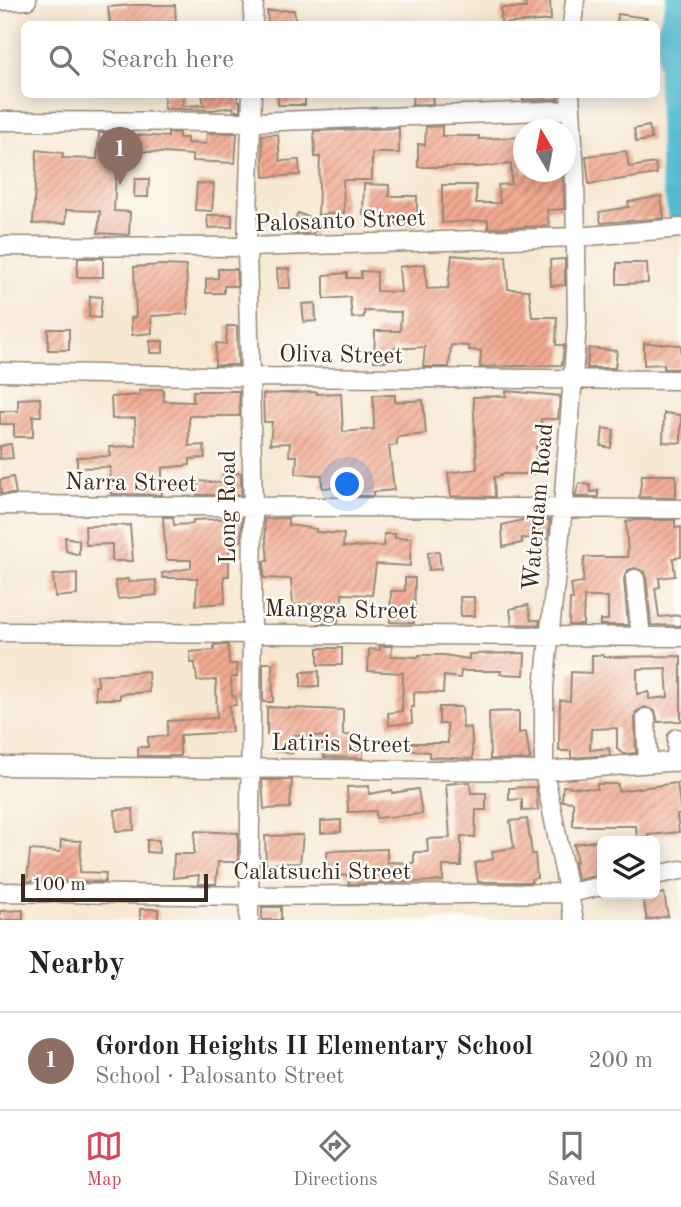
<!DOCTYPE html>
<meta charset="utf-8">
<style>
:root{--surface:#fff;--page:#f2f2f2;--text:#222;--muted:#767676;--line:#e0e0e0;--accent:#d1495b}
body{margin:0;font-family:"Old Standard TT",serif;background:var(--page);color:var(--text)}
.controls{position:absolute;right:21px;bottom:21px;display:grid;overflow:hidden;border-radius:10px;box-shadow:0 4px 18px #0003}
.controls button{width:63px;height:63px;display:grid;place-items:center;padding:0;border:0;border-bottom:2px solid var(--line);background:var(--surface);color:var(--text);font:35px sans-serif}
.compass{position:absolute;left:513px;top:119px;width:63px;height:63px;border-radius:50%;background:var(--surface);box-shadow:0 4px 18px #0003;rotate:350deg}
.scale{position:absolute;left:21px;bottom:18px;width:187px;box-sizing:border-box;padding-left:7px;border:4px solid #3b2a1e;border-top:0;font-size:19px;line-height:24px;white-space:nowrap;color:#3b2a1e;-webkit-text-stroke:5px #fdfcf7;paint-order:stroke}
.you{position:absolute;left:348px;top:485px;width:24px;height:24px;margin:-18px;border:5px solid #fff;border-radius:50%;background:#1a73e8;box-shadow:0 0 0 10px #1a73e833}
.badge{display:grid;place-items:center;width:46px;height:46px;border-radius:50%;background:var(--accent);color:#fff;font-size:23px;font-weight:700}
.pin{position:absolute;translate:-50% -58px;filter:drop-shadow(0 2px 4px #0008)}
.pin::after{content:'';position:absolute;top:37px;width:24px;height:21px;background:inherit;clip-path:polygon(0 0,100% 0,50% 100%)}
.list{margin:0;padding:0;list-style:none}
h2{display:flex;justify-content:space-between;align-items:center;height:91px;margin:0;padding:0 28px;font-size:30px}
h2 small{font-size:23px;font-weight:400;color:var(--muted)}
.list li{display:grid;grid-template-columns:46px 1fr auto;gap:21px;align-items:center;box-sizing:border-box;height:98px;padding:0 28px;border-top:2px solid var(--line)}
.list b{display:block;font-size:26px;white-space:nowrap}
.list p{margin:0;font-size:23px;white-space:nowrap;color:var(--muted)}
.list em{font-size:23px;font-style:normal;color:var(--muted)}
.icon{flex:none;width:38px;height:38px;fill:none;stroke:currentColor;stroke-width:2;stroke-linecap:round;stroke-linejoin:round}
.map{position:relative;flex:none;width:681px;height:920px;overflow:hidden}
.search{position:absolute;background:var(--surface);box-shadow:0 4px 18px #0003;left:21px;right:21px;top:21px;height:77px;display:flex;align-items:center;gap:18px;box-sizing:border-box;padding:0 24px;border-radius:10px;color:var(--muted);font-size:26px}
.sheet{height:189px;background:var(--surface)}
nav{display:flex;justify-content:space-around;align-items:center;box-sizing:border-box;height:98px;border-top:2px solid var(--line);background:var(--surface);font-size:19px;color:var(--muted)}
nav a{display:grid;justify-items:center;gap:4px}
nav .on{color:var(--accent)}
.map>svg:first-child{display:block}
</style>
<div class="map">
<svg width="681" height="920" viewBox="0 0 681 920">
<defs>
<pattern id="building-hatch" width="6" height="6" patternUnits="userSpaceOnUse" patternTransform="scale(1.75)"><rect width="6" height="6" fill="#f2a991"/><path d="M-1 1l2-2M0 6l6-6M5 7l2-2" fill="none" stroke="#c58a76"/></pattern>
</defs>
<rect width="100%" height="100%" fill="#fdfcf7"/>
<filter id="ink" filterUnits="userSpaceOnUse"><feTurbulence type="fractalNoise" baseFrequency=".0143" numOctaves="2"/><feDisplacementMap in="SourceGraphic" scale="14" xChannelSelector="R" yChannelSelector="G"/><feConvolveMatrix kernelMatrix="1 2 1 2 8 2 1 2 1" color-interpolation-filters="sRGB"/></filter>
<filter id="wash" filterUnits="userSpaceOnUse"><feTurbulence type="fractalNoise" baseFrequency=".00686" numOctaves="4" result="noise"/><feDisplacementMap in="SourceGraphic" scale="28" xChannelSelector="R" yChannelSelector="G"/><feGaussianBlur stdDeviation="1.57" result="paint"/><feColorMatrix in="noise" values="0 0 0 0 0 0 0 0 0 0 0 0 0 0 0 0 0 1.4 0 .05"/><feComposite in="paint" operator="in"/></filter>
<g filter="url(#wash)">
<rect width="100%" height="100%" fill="#f6e8d3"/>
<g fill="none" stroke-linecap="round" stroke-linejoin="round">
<path stroke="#52bacf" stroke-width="23" d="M678,0L669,29V76L672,178L681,220"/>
</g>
<g id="blocks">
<path fill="url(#building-hatch)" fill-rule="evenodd" d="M550,0L551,20L501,24V8H526L525,2Z
M134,5H175L176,24H110L108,7Z
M294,10L296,24H268L267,11Z
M618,14L647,18L646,24H617Z
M164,94H184L183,106L204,105L202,94H237L238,101H240V111H234L233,107L212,110L164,109Z
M278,94H305V105H278Z
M413,94H432L433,104L412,105Z
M524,94H558V99L523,100Z
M442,126V136H479V139L523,137V172H563L564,209L547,210L549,226L488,228V220L442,223V185H476V203H500L498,185L511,184V164L478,167H418V144L425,145L426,127Z
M649,126L652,139L636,142L634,129Z
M399,128V153H372V180H343L344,213L318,215L320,157H315L314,131Z
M99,133H118L114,211L130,212L129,235L98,233L100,211L66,210V223L33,224L37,150L63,153L62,158L97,159Z
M168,133H179V138H187V143L206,144L207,133H237L235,163L192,161V155L136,151L137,135L168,137Z
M278,134L280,161L299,160L300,175L264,177L262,135Z
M626,151L629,167L655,163L657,174L589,184L586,156Z
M135,179H149L148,197H134Z
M197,183L214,184L212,211L195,210Z
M364,184L389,185V196H417V226L396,225V216L363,215Z
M661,196L664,218L601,223L599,212L629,207L628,202Z
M298,213L318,221L313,234H294L289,232Z
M207,215H232V227L208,228Z
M452,255L484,258L506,256L508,289L529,290L532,317H557L556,345H564L562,365L480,367L481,351L469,350V346L451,345L449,367H423L425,347L393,349L392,361H374L375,331H400L401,312L364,311V317L352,318L350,297L324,299V275L347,273V278H361V271L377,272V291L401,292L399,267L425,264L427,289L448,288Z
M78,258H103V277H77Z
M565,259V285L551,286L550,260Z
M617,263H647L648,283L617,284Z
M161,265L186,266L188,314L151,316L152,333L132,335L131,318L136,317L134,267Z
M289,268L290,288H278L277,269Z
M218,269H236L237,286H224V293H206V279L218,278Z
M90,296L102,297L100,318L89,317Z
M315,303L316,321L304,322L302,304Z
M227,326H237L238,365H215L216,343L226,344Z
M48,329H69V350H48Z
M150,341H163V353H150Z
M644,343L681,345V369H664V364L644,365Z
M589,348L617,351L615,368H587Z
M163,389L164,401L193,402V391H239L240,416H189V446L204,445L205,458L190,459V465L162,468V495L111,494L110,467L77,468V457L110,456L109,447L136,446L135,418L112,419L111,397L140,395L139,391Z
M506,391L560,396L558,419H541V446H536V474H500L501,476L494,477L495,497L451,496L448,473L477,469L473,397L506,396Z
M317,392V394L341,393L343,432L374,429L373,395H395V402L423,400L426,434L397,437V445L389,446L394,490L373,492V496H351L350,486L322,488V475L296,474L297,456H289L290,443L270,444L272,422H264L263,394Z
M40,398L41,416H33V437H14V424H0V411H18V399Z
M664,413L681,415V443L663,442Z
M603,428L614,430L611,448L601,446Z
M11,444L13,458L0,459V446Z
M241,473V495H197L198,481L223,483V474Z
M642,475H676V498L639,497Z
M13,477L16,494H1L0,480Z
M579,483L590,485L591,492L598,491V497H575Z
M163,517H173L174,525L193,524V520L242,518L241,541L229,542V576H224L225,603L196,605L197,578H163L162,573L191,568V560H169L166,558Z
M288,518V525L316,529V532L344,534L343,547L384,546V534H395V538H411L410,566L376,564L372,595L342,594V602H338V623H318V603L293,605L291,579L264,578V561H268L264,519Z
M527,519L550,520L548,539L522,538V543L503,547L502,525Z
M635,520H675V528L681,527V557L673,558L675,576L659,578L660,587L655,588L659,617L681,615V626L651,625L646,577L644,572L635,568L628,570L624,579L628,625H600V620H608V597H584L583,625H569L570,599L573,600L571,584L583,582L584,557H628L626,522Z
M130,525L133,561H112V544L86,545L85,526Z
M65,537L79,540V555L66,551Z
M439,551L441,569L429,570L428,552Z
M77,573V595L55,597L53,575Z
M405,578H415L414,623L390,622L391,591H405Z
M128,579V582L156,580L157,595L118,599L115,581Z
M460,597H474L475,616H461Z
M528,605L531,620H540L539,625L512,624L510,609Z
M214,645H228L229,664H237V677H231L232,696H235L236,705L229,706L232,732L180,735V756H138V747H148V737L167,736L168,721L217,718L216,680L197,681L195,663H191L190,652L214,650Z
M380,646H392L391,656L419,657V655H444L469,659V654L525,653L524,675L500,674L501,671H461L460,678L444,676L443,693L414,692V707H411L412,723L389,725L388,713L402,711L403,673L368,671L369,649L380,650Z
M318,648H342V665H318Z
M592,655H603V657L681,656V721L658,722L655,711L645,707L636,712L635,718L636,753L623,754L617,749V728L591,729L590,750L609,748L610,755L571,758V751H559L560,700L570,701L571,672L592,673ZM666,668L668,697L649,699V692L637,694V669Z
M263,663H272L273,702H263Z
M148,671L149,692L120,694V699H96L95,686H98L97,675Z
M319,671V686L301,687V672Z
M267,707L343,710V735L363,736V758L324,757L325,737L306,735H294L292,753L274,751L275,735H267Z
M439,707H462L463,728L471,727L473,759L429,757V752L406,750L407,743H448L447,724H439Z
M519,711V733L526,732L530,760L490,759L489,712Z
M262,780H292L290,808L264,809Z
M470,782L471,793H486V810H476L475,837L461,836V866H443V881L349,884V875L328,876L327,851L387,849V862L414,863V852H428L427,839L450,838L446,784Z
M677,783L681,814L677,815L679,832L648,835L650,841H637L636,826H573V802L562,801L563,786L597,789V784H618V791Z
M369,786V794L392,790V793L418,789L422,814L376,818V811L348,812L347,787Z
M536,787L538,810L522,811V799L509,800V788Z
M133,809L134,830L116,831L115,810Z
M527,819L532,854H535L537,878L531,879L532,882H478L475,863L493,859L492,851L514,848L510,821Z
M341,820V832L321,833V821Z
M195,831L238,833V862H218L216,884H198L199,875L173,878L174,854H194Z
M303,835L300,863L266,864L265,836Z
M61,840L81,841L80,872L106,873L105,882L27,881L30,850L60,852Z
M147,840H159V853L147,852Z
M602,840V874L577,880L574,862H577L574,844Z
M664,893L668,916L647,920L643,898Z
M262,907H281V920H262Z
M140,909H158V920H140Z
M23,910V920H0V911Z"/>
</g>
</g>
<g filter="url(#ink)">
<use href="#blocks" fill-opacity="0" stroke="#988978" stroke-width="2"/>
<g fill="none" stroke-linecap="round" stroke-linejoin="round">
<defs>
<path id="minor" d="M0,1L27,0
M253,24L254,0
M572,24L575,0
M570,94L575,174L577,324L563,507L544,687V771L574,920
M0,121L253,122L570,110
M0,246L247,247L577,237L681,228
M0,372L251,377L681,380
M0,505L681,509
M635,579L641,637
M0,632L681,637
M646,718L648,763
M676,762L677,738
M0,766L544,771L681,761
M655,875L681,870
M0,892L249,896L569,893L602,886
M249,920L253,508L247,247L252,94"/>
</defs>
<use href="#minor" stroke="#988978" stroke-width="21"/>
<use href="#minor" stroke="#fff" stroke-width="18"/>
</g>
</g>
<g text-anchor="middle" stroke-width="5" stroke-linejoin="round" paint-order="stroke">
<g font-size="24" fill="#3b2a1e" stroke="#fdfcf7">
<text transform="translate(340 220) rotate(-2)" y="8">Palosanto Street</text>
<text transform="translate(341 354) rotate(1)" y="8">Oliva Street</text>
<text transform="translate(131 482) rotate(1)" y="8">Narra Street</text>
<text transform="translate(227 507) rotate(-90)" y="8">Long Road</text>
<text transform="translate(537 507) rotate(-85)" y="8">Waterdam Road</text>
<text transform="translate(341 609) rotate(1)" y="8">Mangga Street</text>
<text transform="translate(341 743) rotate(1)" y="8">Latiris Street</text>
<text x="322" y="879">Calatsuchi Street</text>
</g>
</g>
</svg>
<div class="controls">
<button><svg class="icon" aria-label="layers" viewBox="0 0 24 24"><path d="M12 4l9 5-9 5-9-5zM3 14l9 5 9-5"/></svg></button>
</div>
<svg class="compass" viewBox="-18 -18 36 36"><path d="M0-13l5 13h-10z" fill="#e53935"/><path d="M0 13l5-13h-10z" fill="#767676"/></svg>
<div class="scale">100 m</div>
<div class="you"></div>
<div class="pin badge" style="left:120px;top:185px;background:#8d6e63">1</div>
<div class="search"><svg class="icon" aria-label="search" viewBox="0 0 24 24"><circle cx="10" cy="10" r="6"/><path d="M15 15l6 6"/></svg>Search here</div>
</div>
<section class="sheet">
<h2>Nearby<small></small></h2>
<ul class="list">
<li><span class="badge" style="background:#8d6e63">1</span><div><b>Gordon Heights II Elementary School</b><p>School · Palosanto Street</p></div><em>200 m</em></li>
</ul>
</section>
<nav>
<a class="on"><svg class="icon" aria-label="map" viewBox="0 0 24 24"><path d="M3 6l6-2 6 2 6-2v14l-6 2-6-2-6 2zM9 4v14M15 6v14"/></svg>Map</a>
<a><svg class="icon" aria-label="directions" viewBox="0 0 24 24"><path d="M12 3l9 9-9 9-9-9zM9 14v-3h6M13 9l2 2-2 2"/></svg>Directions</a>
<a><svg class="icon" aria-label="saved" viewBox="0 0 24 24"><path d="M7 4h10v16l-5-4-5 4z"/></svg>Saved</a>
</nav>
